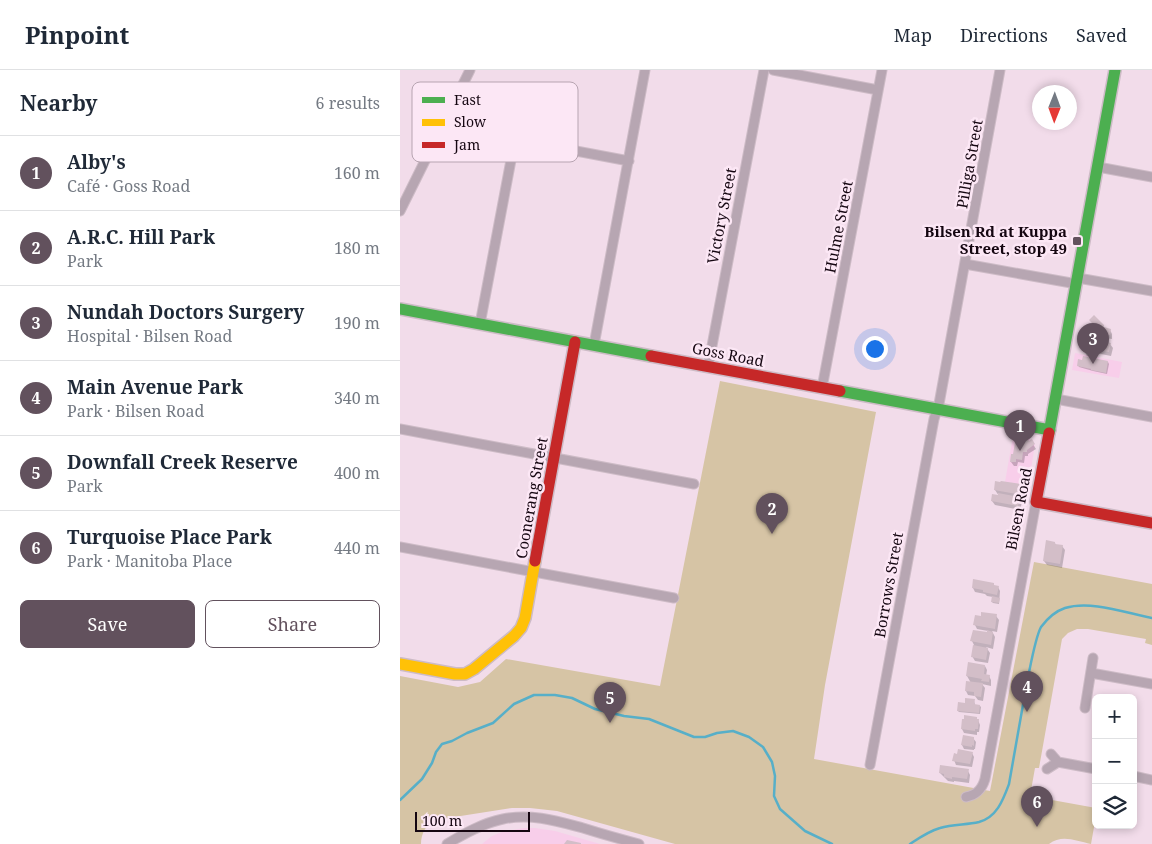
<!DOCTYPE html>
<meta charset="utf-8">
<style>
:root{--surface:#fff;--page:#f6f6f7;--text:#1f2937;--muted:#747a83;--line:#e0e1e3;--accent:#62515d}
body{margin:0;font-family:"Noto Serif",serif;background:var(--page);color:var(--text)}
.controls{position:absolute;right:15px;bottom:15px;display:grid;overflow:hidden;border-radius:8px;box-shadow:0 2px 8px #0003}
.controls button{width:45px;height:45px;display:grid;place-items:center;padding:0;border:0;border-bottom:1px solid var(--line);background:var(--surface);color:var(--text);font:25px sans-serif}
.compass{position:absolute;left:632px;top:15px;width:45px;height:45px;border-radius:50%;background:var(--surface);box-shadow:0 2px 8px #0003;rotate:181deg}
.scale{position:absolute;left:15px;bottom:12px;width:115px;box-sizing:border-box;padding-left:5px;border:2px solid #150611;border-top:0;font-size:14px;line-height:18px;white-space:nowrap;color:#150611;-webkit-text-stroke:4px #fce7f5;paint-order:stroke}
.you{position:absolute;left:474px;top:278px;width:18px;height:18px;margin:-12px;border:4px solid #fff;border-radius:50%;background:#1a73e8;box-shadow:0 0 0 8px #1a73e833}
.badge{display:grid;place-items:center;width:32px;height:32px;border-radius:50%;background:var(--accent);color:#fff;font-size:16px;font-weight:700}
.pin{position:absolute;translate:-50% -41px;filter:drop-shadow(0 1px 2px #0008)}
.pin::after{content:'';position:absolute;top:26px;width:18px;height:15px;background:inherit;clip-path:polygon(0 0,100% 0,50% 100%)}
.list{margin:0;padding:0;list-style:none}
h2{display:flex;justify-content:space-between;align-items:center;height:65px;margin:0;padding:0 20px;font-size:21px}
h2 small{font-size:16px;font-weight:400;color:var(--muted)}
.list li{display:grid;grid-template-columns:32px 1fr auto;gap:15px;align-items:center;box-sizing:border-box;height:75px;padding:0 20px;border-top:1px solid var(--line)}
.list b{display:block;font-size:19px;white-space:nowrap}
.list p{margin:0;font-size:16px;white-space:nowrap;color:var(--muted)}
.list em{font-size:16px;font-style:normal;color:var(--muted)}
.actions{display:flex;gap:10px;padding:15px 20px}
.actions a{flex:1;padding:11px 0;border:1px solid var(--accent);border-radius:8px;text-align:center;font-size:18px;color:var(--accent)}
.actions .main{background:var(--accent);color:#fff}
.icon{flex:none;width:28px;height:28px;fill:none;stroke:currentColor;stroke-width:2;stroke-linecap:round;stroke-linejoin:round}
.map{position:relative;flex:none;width:752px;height:774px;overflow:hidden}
header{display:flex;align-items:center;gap:30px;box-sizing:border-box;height:70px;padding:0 25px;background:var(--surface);border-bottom:1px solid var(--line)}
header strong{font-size:24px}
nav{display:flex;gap:28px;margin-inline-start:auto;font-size:18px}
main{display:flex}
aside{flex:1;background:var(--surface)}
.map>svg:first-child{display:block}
</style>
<header>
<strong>Pinpoint</strong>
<nav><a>Map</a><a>Directions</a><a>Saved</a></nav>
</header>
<main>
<aside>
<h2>Nearby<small>6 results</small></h2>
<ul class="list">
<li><span class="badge">1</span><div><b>Alby's</b><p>Café · Goss Road</p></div><em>160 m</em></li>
<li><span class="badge">2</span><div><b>A.R.C. Hill Park</b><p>Park</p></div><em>180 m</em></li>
<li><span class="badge">3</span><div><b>Nundah Doctors Surgery</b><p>Hospital · Bilsen Road</p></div><em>190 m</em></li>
<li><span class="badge">4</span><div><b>Main Avenue Park</b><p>Park · Bilsen Road</p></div><em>340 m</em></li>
<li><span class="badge">5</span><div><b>Downfall Creek Reserve</b><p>Park</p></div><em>400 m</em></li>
<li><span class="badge">6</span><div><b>Turquoise Place Park</b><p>Park · Manitoba Place</p></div><em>440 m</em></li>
</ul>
<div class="actions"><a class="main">Save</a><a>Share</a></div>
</aside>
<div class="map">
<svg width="752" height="774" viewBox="0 0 752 774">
<rect width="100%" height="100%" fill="#f2dcea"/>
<path fill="#f8ceea" d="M675,283L722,292L719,308L672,300Z
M613,366L630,369L633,371L635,374L629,412H624L623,415L605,412Z
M124,758H135L155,761L200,774H82L92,766L102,762Z"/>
<path fill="#d6c4a5" d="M320,311L476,342L425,615L414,689L590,721L634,492L752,514V575L745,573L746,569L688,559H677L668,563L662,569L639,698H635L630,726L696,738V746L691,774C676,771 662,764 649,774H275L157,741L130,738H112L35,750C26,754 21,764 21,774H0V606L58,617L80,612L106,589L260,616Z"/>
<path fill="#0003" d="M691,250L705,259L710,260L712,264V269L699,267L697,262V258Z
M697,269L699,272L710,274L713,278L711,286L696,283L695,287L687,286L684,281Z
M708,292L709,294L707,304L693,301L679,297L678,295Z
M631,371L636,379L628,384V386H625L624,393L618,392L617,396H614L611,392Z
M620,415L625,424L624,429L619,428L622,432L620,440L595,435L592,431L599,426L595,420Z
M655,473L656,475L662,476L665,480L662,498L647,495L644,491Z
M595,517H598L600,521L599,534L593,533L592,532L593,527L587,526L585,524L575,522L573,518Z
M596,546L599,550L597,562L592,561L595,567L593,579L586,577L590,583L588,593L575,591L572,586L574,575L572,571L588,564V561L577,559L575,555Z
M585,596L587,600L586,606H589L591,610V616L582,614L585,618L583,631L578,630L575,626L568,625L566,621L571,613L567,606Z
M574,630L575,635L580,636L581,637L580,644L559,642L558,641L566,634Z
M578,650L580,655L579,662H577V665L564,663L562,659Z
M573,668L576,672L575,679H574V680L564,679L562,675Z
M572,683L574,687L572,697L556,695L554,690Z
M568,701L570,705L569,713L554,711V712L548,711L540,703Z"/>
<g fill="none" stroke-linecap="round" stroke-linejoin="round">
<path stroke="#57afc8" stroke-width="2.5" d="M0,730L22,709L32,693L36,682L42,674L52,671L67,663L93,653L114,634L134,625H155L172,628L195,639L224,646L249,649L294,667H305L317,663L333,661L349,667L363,677L372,692L375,706L374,726L380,739L405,761L432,774
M510,774C519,768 529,761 540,758C553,754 566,755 579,752C597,747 603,730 609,714C615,680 621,646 627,612C630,599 635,568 641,557C647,549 656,541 665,538C691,530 726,543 752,548"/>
</g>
<path fill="#d3bec8" d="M694,245L704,255V257L711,259L710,265L696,263V257L689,250Z
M686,265L698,267V270L711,273L709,282L694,280L693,284L683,282Z
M683,286L708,291L706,303L691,300V299L677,296L678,289L682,290Z
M627,368L629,371L632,369L635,374L627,380V382H623L622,390L616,389V392H610L611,384H613L615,373L624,375L622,371Z
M595,411L600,412L601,411L621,414L620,418H624L622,425L594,420Z
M598,423L620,427L618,436L591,431L592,424L598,425Z
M646,470L655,472V474L663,475L660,494L643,491Z
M573,509L594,513V515L599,516L597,525L583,522V520L572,518Z
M592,526L600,528L599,533L591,532Z
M581,542L597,544L595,559L573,555L575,545L581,546Z
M573,560L587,562V560L593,562L591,575L570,571Z
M573,575L588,578L586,590L571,587Z
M568,592L585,595L584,604L590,605L589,612L581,611L582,609L566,606Z
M566,611L583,613L581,627L574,626V622L565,621Z
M565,628L575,629L574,634L580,635L579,643L557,641L558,632L565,633Z
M564,645L577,647V649H579L578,659H575V661L561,659L562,649H564Z
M563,665L574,667V676L572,675V677L561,675Z
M558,679L573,682L570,694L552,691L554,683L557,684Z
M540,695L569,699L567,709L552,707V709L544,707V704L539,703Z
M167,770L181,773V774H164Z"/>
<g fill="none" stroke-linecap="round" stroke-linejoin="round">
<defs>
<path id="street" d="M373,0L478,20
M43,53L60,59L229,91
M698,97L752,107
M0,141L70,0
M565,194L677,214
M678,208L752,221
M80,254L115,69
M194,275L245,0
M308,297L364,0
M422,318L482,0
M656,329L752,347
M0,359L294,414
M0,477L274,528
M691,603L752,614
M685,638L693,588
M658,692L696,699
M470,695L534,349L539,334L600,0
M647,699L658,692L651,684
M733,706L752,710
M566,727C577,725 582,719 585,709L636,432
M47,774C65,763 83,753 103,749C131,743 157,751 183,758C202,764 220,769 239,774"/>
<path id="fast" d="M0,239L251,286
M440,321L650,360
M649,363L715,0"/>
<path id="slow" d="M0,594L55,604H65L74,599L114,566L121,558L125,548L135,491"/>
<path id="jam" d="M251,286L440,321
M649,363L636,432L752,453
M135,491L175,272"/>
</defs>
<use href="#street" stroke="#cdbbc6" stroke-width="11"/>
<use href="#fast" stroke="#cdbbc6" stroke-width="14"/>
<use href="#slow" stroke="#cdbbc6" stroke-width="14"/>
<use href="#jam" stroke="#cdbbc6" stroke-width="14"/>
<use href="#street" stroke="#b7a6b2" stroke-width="9"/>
<use href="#fast" stroke="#4caf50" stroke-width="11"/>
<use href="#slow" stroke="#ffc107" stroke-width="11"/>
<use href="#jam" stroke="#c62828" stroke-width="11"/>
</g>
<rect fill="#62515d" stroke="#fce7f5" stroke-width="2" x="672" y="166" width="10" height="10" rx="2.5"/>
<g text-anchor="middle" stroke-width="5" stroke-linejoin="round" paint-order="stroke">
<g font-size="15" fill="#150611" stroke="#fce7f5">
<text transform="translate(570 94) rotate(-80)" y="5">Pilliga Street</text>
<text transform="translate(322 146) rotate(-79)" y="5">Victory Street</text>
<text transform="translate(439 157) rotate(-79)" y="5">Hulme Street</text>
<text transform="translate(328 285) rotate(11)" y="5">Goss Road</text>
<text transform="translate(132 428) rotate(-80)" y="5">Coonerang Street</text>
<text transform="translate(619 439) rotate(-79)" y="5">Bilsen Road</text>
<text transform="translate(489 515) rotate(-80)" y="5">Borrows Street</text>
</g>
<g font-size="15" font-weight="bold" fill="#150611" stroke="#fce7f5" text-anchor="end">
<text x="667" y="167">Bilsen Rd at Kuppa<tspan x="667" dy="17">Street, stop 49</tspan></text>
</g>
</g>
<rect x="12" y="12" width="166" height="80" rx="8" fill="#fce7f5" stroke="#b7a4b1" stroke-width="1"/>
<rect x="22" y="27" width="23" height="6" fill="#4caf50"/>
<rect x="22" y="49" width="23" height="7" fill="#ffc107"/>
<rect x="22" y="72" width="23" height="6" fill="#c62828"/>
<g font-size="14" fill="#150611">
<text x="54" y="35">Fast</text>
<text x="54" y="57">Slow</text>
<text x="54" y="80">Jam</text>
</g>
</svg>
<div class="controls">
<button>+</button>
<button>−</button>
<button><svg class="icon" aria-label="layers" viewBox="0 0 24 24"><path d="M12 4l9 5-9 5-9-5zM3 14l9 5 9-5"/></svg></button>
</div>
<svg class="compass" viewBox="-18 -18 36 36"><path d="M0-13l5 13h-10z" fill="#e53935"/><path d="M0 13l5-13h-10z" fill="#747a83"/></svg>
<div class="scale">100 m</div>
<div class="you"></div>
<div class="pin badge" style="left:620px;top:381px">1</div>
<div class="pin badge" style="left:372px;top:464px">2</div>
<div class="pin badge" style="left:693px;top:294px">3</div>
<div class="pin badge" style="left:627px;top:642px">4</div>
<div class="pin badge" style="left:210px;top:653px">5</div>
<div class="pin badge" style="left:637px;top:757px">6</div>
</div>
</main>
